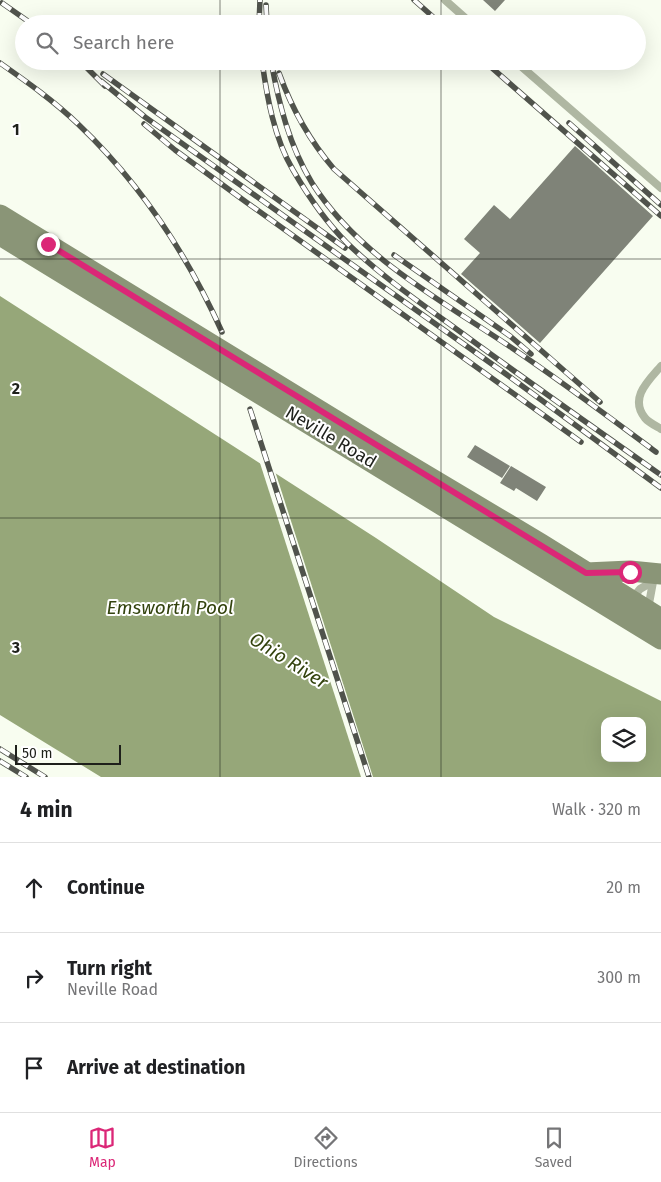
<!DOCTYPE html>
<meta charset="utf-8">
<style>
:root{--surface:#fff;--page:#f2f2f2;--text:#202124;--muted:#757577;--line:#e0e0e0;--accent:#db2777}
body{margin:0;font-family:"Fira Sans",sans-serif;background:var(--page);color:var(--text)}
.controls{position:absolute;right:15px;bottom:15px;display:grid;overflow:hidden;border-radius:10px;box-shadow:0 5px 20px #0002}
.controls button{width:45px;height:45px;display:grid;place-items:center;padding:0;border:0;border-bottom:1px solid var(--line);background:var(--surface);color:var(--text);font:25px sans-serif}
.scale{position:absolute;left:15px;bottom:12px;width:106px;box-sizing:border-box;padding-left:5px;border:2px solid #1e201b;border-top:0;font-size:14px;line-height:18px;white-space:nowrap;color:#1e201b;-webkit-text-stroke:4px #fff;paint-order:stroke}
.stop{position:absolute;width:15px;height:15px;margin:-11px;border:4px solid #db2777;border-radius:50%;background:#fff}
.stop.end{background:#db2777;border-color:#fff;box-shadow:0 1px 5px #0008}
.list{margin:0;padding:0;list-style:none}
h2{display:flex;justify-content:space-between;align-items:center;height:65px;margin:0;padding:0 20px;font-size:21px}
h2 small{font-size:16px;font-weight:400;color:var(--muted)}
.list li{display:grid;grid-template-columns:32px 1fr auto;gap:15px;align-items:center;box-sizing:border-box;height:90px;padding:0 20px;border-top:1px solid var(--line)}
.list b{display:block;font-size:19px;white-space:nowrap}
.list p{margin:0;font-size:16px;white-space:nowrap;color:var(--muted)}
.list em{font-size:16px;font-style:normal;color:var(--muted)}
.icon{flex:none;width:28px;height:28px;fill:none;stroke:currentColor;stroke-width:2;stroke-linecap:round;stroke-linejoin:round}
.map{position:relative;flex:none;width:661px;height:777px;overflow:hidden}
.search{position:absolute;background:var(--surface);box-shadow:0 5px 20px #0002;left:15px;right:15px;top:15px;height:55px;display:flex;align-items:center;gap:12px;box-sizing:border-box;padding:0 18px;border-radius:28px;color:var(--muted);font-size:19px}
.sheet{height:335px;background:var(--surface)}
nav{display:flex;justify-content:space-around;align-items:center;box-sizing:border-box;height:70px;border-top:1px solid var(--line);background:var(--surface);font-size:14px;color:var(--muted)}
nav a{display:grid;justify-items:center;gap:2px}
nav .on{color:var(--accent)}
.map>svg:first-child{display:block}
</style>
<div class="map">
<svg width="661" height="777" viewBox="0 0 661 777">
<rect width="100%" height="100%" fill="#f8fdf0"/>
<path fill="#96a779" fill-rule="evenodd" d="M0,296L376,538L494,617L661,701V777H101L0,715ZM605,721H642V758H605Z"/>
<path fill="#f8fdf0" d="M259,460L275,471L373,777H361Z"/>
<path fill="#7f8378" d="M483,0H505L495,11Z
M575,146L653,216L540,343L461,274L480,253L464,239L494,205L510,219Z
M475,445L510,466L502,478L467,457Z
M511,466L546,487L537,501L516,488L514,491L500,483Z"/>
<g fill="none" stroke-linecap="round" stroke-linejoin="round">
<path stroke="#afb7a2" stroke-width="8" d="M445,0L472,24
M515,61L661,188
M661,366C648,381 629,398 645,418C648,422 656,426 661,429
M631,600L640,589L657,579
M648,609L653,582"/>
<path stroke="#8a9577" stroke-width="21" d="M0,215L395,457L541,544L661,619
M0,235L661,639
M586,573L630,571L661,574"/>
<defs>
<path id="rail" d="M414,0L441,24
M2,3L32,24
M266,5L267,24
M259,24L260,0
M80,61L105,86
M262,61C267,97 274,138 293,170C308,196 326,222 347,243C384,279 428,308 470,339C533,385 597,430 661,475
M271,61C279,104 289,145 312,183C359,257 441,300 512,348C561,381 609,417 656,452
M484,61L661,216
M0,63C27,82 54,101 78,124C140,183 187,254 222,332
M279,73C292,109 309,140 334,169L600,402
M103,74L345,248
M101,81L145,117L510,377L661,488
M569,123L661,205
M144,124L175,150L246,202L581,442
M394,255L510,336L531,354
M250,409L369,777
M0,749L45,777
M0,761L26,777"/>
</defs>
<use href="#rail" stroke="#50534c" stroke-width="5.5"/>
<use href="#rail" stroke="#fff" stroke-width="4" stroke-dasharray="11" stroke-linecap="butt"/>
</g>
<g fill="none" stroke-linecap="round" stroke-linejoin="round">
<path stroke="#db2777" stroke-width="6" d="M48,244L586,573L630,572"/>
</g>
<path fill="none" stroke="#1e201b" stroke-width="1" stroke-opacity="0.55" d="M220,0V24M441,0V24M220,61V777M441,61V777M0,259H661M0,518H661"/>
<g text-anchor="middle" stroke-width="4" stroke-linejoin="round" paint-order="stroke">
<g font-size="18" fill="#1e201b" stroke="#fff">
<text transform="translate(331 437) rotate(31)" y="6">Neville Road</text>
</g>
<g font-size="19" font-style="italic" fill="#33430e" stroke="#fff">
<text x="170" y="614">Emsworth Pool</text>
<text transform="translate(289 660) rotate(32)" y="7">Ohio River</text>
</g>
</g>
<g font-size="16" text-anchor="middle" font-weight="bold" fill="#1e201b" stroke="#fff" stroke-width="4" stroke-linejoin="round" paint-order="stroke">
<text x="16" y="135">1</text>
<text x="16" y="394">2</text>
<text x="16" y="653">3</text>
</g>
</svg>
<div class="controls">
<button><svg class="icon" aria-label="layers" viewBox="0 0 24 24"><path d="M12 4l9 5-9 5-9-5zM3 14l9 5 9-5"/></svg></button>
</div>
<div class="scale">50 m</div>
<div class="stop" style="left:630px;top:572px"></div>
<div class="stop end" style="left:48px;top:244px"></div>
<div class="search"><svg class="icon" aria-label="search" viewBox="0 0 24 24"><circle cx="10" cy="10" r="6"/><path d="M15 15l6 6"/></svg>Search here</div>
</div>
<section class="sheet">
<h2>4 min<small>Walk · 320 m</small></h2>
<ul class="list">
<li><svg class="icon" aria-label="ahead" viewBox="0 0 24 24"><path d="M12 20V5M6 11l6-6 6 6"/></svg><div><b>Continue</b></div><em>20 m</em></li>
<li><svg class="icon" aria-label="right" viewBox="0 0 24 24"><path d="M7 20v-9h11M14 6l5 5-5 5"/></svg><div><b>Turn right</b><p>Neville Road</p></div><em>300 m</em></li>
<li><svg class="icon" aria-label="arrive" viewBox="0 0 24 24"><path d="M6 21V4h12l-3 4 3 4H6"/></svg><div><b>Arrive at destination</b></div></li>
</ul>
</section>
<nav>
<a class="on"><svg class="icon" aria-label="map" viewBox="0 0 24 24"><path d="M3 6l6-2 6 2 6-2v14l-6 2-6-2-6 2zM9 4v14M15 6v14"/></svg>Map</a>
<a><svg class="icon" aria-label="directions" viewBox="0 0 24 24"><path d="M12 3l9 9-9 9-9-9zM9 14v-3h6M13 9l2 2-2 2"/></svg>Directions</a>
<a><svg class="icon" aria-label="saved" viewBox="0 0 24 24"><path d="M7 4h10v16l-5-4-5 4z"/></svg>Saved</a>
</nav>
